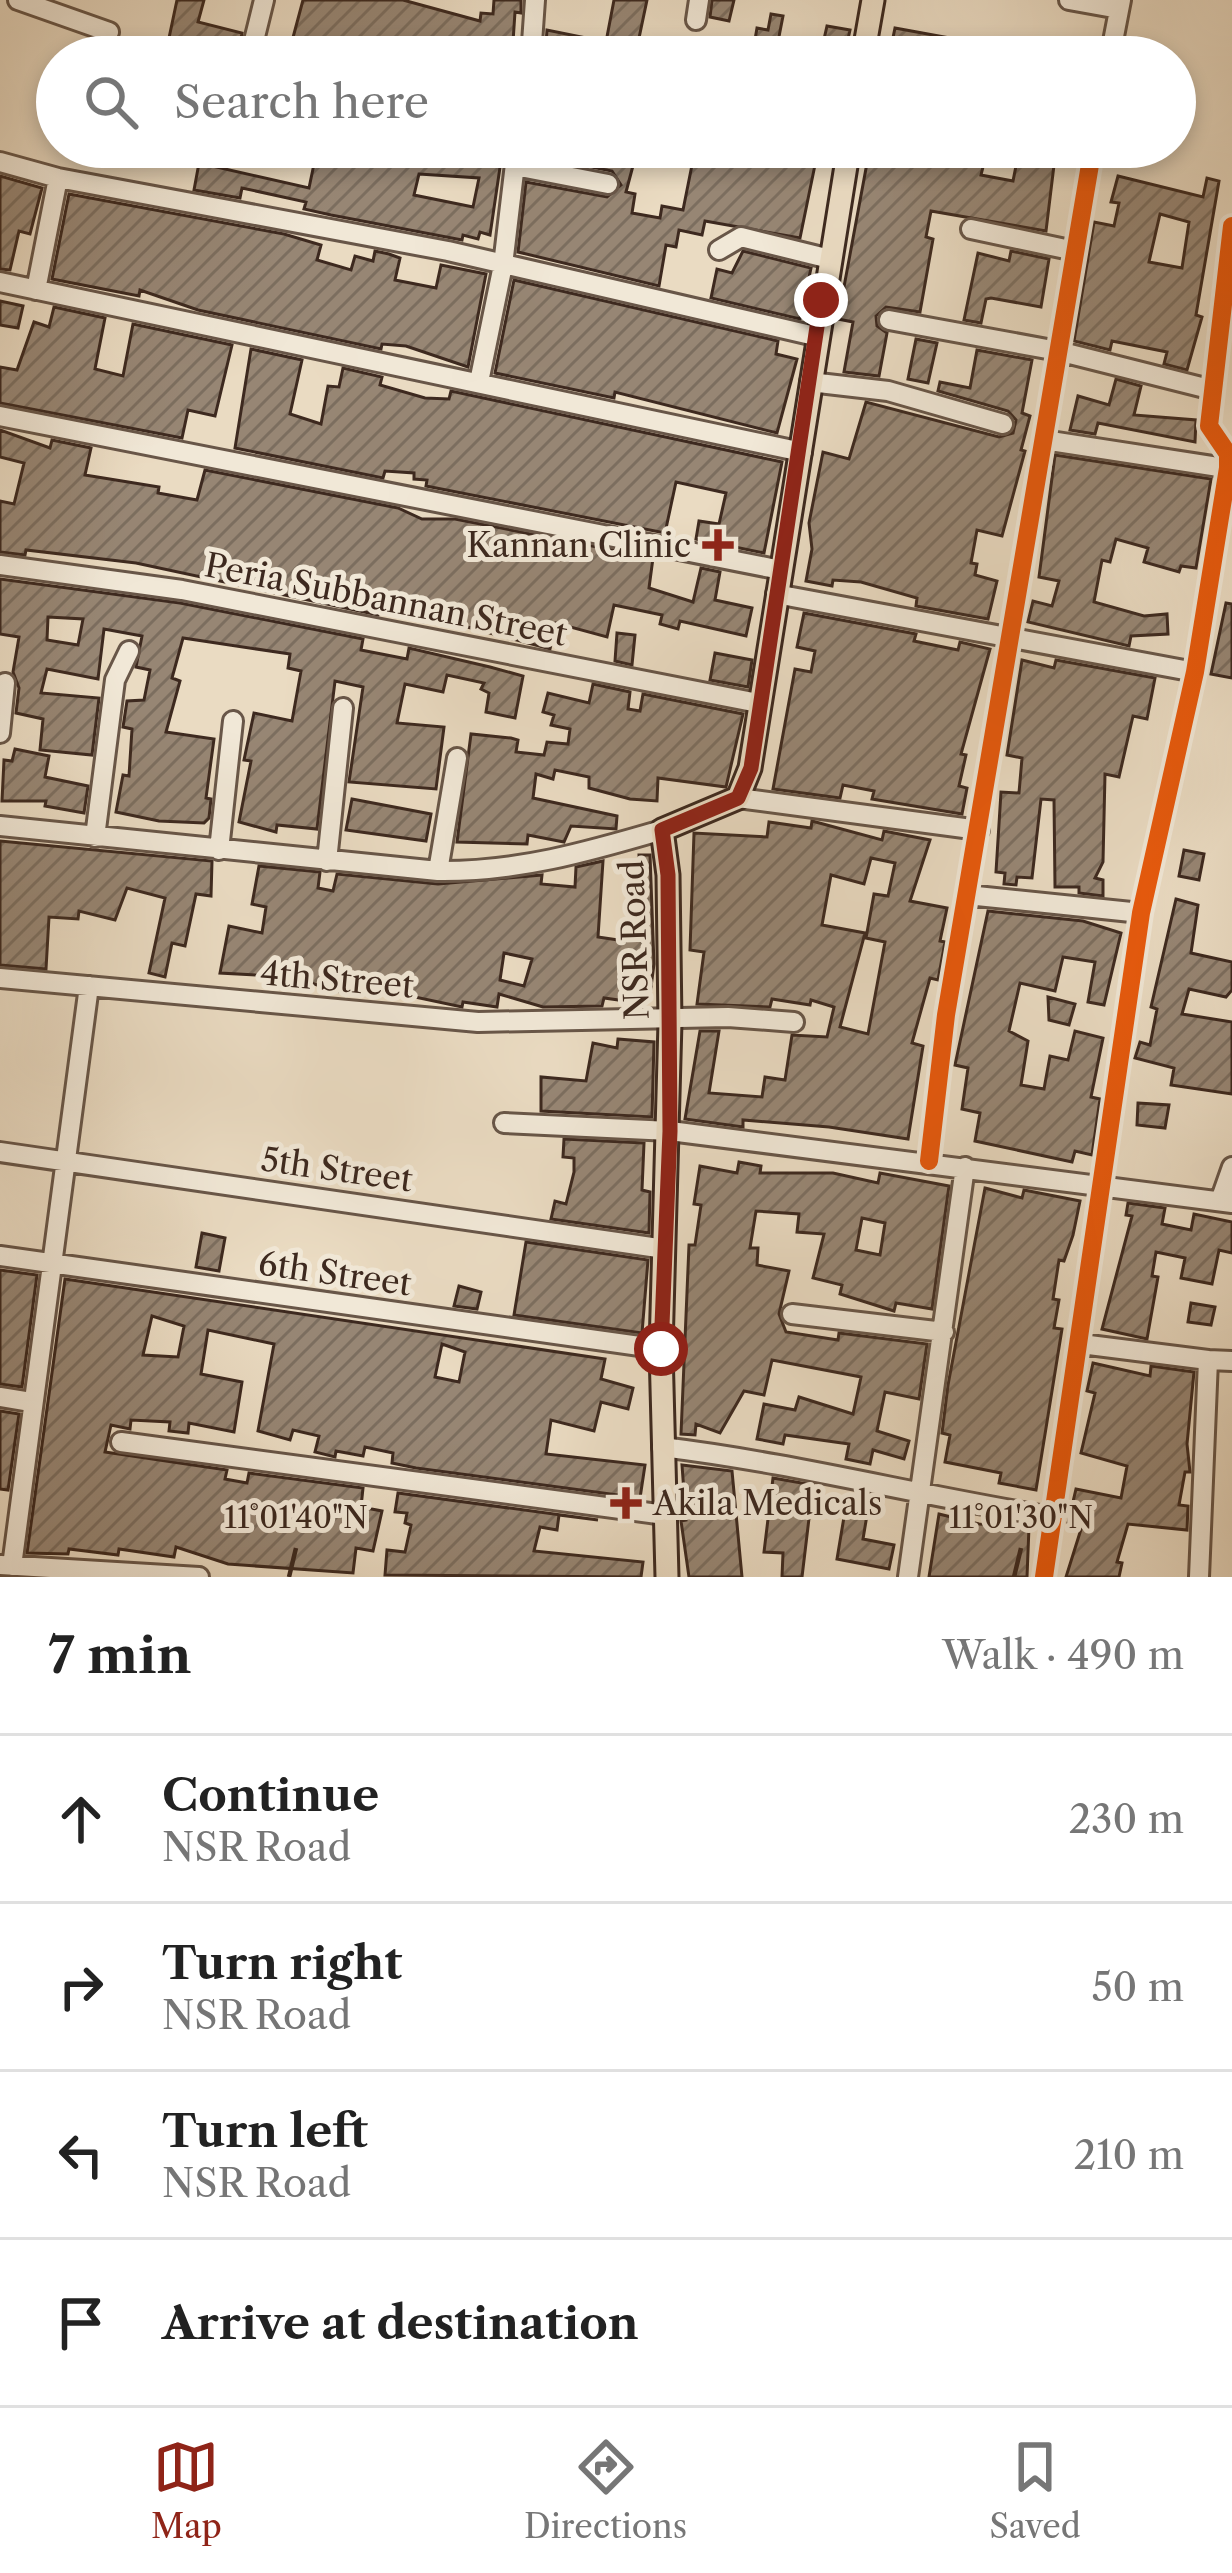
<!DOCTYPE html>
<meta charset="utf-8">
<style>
:root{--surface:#fff;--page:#f2f2f2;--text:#222;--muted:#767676;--line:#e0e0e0;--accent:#8f2418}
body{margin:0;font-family:"Libre Caslon Text",serif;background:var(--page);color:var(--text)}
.stop{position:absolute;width:36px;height:36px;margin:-27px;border:9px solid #8f2418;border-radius:50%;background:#fff}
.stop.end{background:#8f2418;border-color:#fff;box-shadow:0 3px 12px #0008}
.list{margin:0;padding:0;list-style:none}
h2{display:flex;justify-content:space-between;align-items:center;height:156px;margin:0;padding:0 48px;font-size:51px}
h2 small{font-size:39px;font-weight:400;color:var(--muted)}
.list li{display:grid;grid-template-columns:78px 1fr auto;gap:36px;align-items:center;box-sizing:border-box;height:168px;padding:0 48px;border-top:3px solid var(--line)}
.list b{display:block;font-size:45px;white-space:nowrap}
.list p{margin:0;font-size:39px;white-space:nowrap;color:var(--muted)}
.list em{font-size:39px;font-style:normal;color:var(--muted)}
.icon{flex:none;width:66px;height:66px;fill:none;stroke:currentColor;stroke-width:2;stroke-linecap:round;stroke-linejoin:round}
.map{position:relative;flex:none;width:1232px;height:1577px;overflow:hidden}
.search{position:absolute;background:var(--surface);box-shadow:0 6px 18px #0003;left:36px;right:36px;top:36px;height:132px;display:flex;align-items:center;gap:30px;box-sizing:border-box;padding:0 42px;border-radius:66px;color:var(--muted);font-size:45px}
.sheet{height:828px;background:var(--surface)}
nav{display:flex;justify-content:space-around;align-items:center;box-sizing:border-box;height:168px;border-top:3px solid var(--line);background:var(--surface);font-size:33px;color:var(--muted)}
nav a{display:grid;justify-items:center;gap:6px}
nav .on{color:var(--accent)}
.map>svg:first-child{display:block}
</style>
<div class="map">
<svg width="1232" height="1577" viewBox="0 0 1232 1577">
<defs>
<pattern id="building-hatch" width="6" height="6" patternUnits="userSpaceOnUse" patternTransform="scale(3)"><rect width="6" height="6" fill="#978674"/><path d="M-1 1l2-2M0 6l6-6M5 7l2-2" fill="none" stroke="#7c6e5f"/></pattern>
</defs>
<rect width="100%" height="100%" fill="#eadbc2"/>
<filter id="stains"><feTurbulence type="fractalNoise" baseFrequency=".00167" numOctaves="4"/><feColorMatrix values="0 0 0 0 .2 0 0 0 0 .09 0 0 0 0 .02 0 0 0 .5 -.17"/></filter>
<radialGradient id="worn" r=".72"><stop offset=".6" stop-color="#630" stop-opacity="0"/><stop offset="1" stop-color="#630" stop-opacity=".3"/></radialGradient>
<path fill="url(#building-hatch)" stroke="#3d291f" stroke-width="3" fill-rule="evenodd" d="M177,0H204L198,22L242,33L237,57H165Z
M303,0H403L480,21L481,13L493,14L494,0H521V13L515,12L512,57H417L331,44L328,55L291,45Z
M614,0H647L635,57H545L547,30L606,42Z
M712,0H734L729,21L710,17Z
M771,14L783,16L775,57H752L757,28L768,30Z
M827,26L850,30L844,57H820Z
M895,28L966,41L963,57H889Z
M256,147H503L490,235L480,232L478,239L463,235L462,240L331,215L304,209L306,202L242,188L240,198L194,190L199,163L309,188L314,164L253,160ZM419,174L479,178L473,207L414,195Z
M530,147H638L626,192L635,194L632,213L660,218L662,206L683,210L693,160L657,153L658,147H752L816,160L800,238L705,221L702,235L679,230L676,247L666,245L659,286L518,252L526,182L607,197L621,185L612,171L530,155Z
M870,147L926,153L927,147H988L981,175L1013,181L1018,156L1026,157L1027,151L1055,157L1046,231L931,211L926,237L933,239L920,312L886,307L876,316L877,326L887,333L879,376L844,372L853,322L838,319Z
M0,176L42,188L30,234L19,231L10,270L0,269Z
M1118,176L1203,197L1207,178L1219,181L1196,315L1202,317L1187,370L1164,364L1167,352L1112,341L1110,350L1074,341L1094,222L1114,226L1119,203L1111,202ZM1160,214L1189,222L1182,268L1149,262Z
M69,194L284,234L321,245L317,260L351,270L355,256L373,261L375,251L389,254L400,258L395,280L436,288L441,265L486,274L468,367L406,346L382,344L381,349L198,310L140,290L139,296L52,279Z
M743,251L811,268L800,319L711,298L717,269L732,273Z
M1011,251L1049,259L1041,307L991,298L986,299L981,323L964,320L978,253L1009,261Z
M514,280L778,341L776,354L797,359L777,433L615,392L614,398L495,373Z
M0,301L23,306L18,328L0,325Z
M54,307L105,318L95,369L123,376L133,324L232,345L215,416L188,410L182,438L0,403V367L17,370L34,322L49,327Z
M916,339L937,343L928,383L908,379Z
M251,349L302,360L290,414L321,424L328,386L339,387L343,368L382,377L380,385L425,398L449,399L451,391L782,462L764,553L696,539L699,521L719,524L726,493L676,482L665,533L426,486L427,480L414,479V473L385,471L383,478L235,448Z
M977,350L1032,360L1022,413L1030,416L1021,450L1025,451L1002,536L977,530L971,563L977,564L975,575L997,581L988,619L916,606L917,598L861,582L833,580L832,586L806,581L812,549L809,523L823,452L849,459L866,402L999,437L1013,433L1016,420L1008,411L938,391L940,382L970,388Z
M1116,379L1141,386L1134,415L1196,420L1195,442L1098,423L1095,434L1070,430L1078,396L1109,405Z
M0,430L50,448L52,440L91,448L85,475L159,487L158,493L197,500L205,470L398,508L422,519H455L653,558L649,588L693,602L701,568L720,572L715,600L752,608L746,636L680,621L678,629L660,624L662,615L614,605L607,637L556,623L550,649L426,616L424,622L379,610L378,615L136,563L26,550L25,555L0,552V501L14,504L24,463L0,457Z
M1055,455L1211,479L1196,568L1181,566L1179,572L1144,562L1148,548L1116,539L1110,562L1102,560L1094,602L1144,616L1167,614L1168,634L1131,636L1129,646L1028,622L1033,601L1052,606L1059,581L1039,577Z
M0,579L180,603L363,639L361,650L407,659L409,648L490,667L523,676L515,718L486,712L489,693L481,689L484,683L447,675L443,692L405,684L397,723L444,727L436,789L349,782L363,687L335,681L317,829L277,825L276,832L239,822L251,761L244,760L254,713L292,721L301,671L288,668L290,654L183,638L172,678L180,681L166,732L214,739L206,798L211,799L209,818L204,823L159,821L116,812L123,775L129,776L132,729L123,727L127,701L144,700L150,670L136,667L142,636L104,629L98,679L47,669L41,693L99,698L92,755L40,750L43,719L16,713L19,688L13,672L19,637L0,634ZM48,617L83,619L78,645L47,640Z
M1226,603L1232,604V678L1211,674Z
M804,613L916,634L914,641L958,650L960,642L990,649L961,754L966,755L959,786L967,788L962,814L872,799L874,791L843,785L840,798L773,789L795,669L811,672L815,651L797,647Z
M617,633L635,635L632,665L615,661Z
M715,653L752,660L748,687L710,680Z
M1022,660L1054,668L1056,660L1155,678L1147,719L1133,716L1119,777L1105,774L1103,862L1095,878L1103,880V896L1079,893V887H1055L1054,800L1041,799L1032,878L1017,877L1016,885L1004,884L1005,873L996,872L1001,792L1019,793L1022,758L1007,755Z
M593,684L630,692L628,709L640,711L643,694L743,714L726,787L658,778L657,801L630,799L589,788V777L555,770L553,779L536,774L533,798L617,816L616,829L571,826L564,842L528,835L527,844L457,842L471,734L511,738L518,740L516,752L544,755L547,742L568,744L570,729L551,725L554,715L543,712L548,693L589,703Z
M15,749L49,756L45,777L88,786L84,813L45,806L46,801H2L4,760L12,761Z
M352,799L431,814L426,841L346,830Z
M812,821L882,840L884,831L930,840L910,901L947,908L940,941L945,942L938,980L930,978L912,1043L923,1046L908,1139L829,1127L743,1120V1127L685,1119L700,1031H719L709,1093L762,1097L765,1077L785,1080L792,1035L827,1037L834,1007L811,1000L810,1005L772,999L770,1007L697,1004L704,952L690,950L694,833L767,837L769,822L811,828ZM871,858L895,863L888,896L874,894L866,938L885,942L868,1034L840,1027L865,933L822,925L831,875L864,884Z
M0,841L212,861L211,896L196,894L185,946L172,943L165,977L149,973L165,898L127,888L115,920L79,911L78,919L49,917L46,969L0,965Z
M1184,850L1204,854L1199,880L1179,876Z
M639,855H650L654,964L650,995L635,992L633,1002L604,998L602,1006L543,1007L499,994L497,1007L463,1002L462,1007L349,983L347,994L291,977L220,973L229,926L262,933L266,907L252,904L259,866L320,872L318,888L333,891L337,874L438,884L542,875L541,884L575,887L576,867L603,861L598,937L625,941L626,934L641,937ZM504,953L532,959L524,986L500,980Z
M1176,899L1198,905L1191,953L1232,962V990L1226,997L1189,989L1182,1014L1232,1022V1094L1171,1085L1174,1068L1135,1058L1140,1042L1150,1045L1157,1009L1151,1007Z
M988,911L1083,921L1121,933L1104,1005L1088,1002L1095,962L1063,957L1055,991L1020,983L1009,1031L1028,1041L1021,1085L1044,1089L1050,1056L1068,1060L1075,1031L1103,1038L1091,1097L1100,1099L1092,1155L1075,1151L1072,1162L975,1141L980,1113L962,1109L968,1068L955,1065Z
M1048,997L1075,1004L1069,1025L1049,1020Z
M618,1039L654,1042L652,1117L541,1111V1077L586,1081L593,1043L617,1048Z
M1138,1103L1169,1105L1165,1128L1137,1125Z
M564,1139L644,1143L642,1190L650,1192L649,1233L551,1219L555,1201L566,1204L574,1172V1158L563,1157Z
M739,1162L761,1166L760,1173H833L878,1183L880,1173L949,1186L932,1309L896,1303L894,1311L840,1294L842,1285L813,1278L824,1234L797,1232L799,1214L756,1211L750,1248H758L757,1265L789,1271L779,1314L786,1332L838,1340L839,1333L927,1344L919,1399L885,1392L877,1431L909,1441L904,1459L873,1450L870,1464L846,1459L849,1444L785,1435L783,1444L757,1439L764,1404L795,1410L799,1397L853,1414L861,1377L772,1360L764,1395L744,1391L720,1433L696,1424L695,1435L681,1434L689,1245H695L701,1205L694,1204L700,1166L737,1173ZM862,1218L885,1223L880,1255L856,1250Z
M985,1188L1022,1198L1024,1190L1080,1201L1073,1235L1064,1261L1059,1260L1053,1299L1059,1300L1054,1328L1062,1329L1036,1490L999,1483L1001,1473L945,1462L950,1435L942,1433L948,1385Z
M1128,1203L1165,1208L1162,1224L1191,1230L1194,1214L1232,1222V1253L1219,1250L1212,1284L1181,1278L1185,1258L1156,1252L1152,1276L1158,1277L1147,1339L1102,1329L1132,1216L1126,1215Z
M202,1233L225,1238L219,1271L196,1267Z
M526,1242L648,1260L642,1333L514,1315Z
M0,1270L37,1275L22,1387L0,1384Z
M65,1279L605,1359L601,1379L633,1388L628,1409L601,1402L594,1431L551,1420L546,1454L645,1465L640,1498L416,1468L392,1463L393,1453L365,1447L363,1456L336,1451L335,1457L315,1452L319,1436L293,1430L290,1440L258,1431L274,1344L208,1330L201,1374L242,1382L234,1432L189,1423L188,1433L169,1431L170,1422L131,1420L130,1429L111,1425L105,1452L227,1470L225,1479L247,1483L249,1473L363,1488L361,1507L382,1511L373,1551L356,1548L353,1573L228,1564L176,1547L174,1557L119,1549L118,1555L69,1549L68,1554L27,1553ZM152,1316L184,1326L178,1357L143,1355ZM442,1344L465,1352L459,1382L435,1377Z
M459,1286L481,1292L477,1309L454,1306Z
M1191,1303L1215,1307L1211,1325L1188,1322Z
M1093,1363L1150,1376L1151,1366L1194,1372L1187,1444L1190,1472H1185L1179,1505L1188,1506L1187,1530L1128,1524L1117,1562L1122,1563L1119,1577H1066L1082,1526L1068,1523L1076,1489L1121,1498L1127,1466L1081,1453L1095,1393L1087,1391Z
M0,1411L19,1414L8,1490L0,1489Z
M682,1465L732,1471L742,1577H689L681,1521L686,1520Z
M773,1478L813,1485L802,1577H782L783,1553L764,1552Z
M398,1493L598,1520L559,1515L557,1530L540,1527L534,1551L643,1562L641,1577L385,1575L387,1550L405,1552L411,1525L405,1523L407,1513L395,1512Z
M846,1505L868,1509L863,1539L894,1545L889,1569L837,1559Z
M939,1514L979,1524L1029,1527L1027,1577H929Z"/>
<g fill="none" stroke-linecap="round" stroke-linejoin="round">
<defs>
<path id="minor" d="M18,0L109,32
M1069,0L1119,9
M696,20L699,0
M250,57L264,0
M531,57L535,0
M1110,57L1121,0
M0,162L58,178L448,251L815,336
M515,166L608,184
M971,229L1075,251
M719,250L741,237L830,259
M0,282L802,452
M36,290L58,178
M889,320L1058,351L1213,390
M479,382L503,265L517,147
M810,382L888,391L1003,424
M0,416L781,570
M1044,440L1232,469
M0,565L182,590L758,703
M776,594L1195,672
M0,733L5,683
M738,798L979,830
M0,826L438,871C517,872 587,852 662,830
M95,837L115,680L129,651
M219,850L233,721
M327,861L343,708
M438,871L457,758
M967,895L1141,913
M0,978L478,1022L728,1017L794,1022
M504,1123L670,1131L1232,1203
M0,1152L665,1249
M929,1161L946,1015L1093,147
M1220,1201L1232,1167
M0,1256L661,1349
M792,1314L944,1332
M1081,1344L1208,1360
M0,1397L31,1402
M121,1442L665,1515
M662,1447C794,1463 921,1496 1052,1517
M1,1565L199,1577
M12,1566L89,986
M908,1577L965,1167
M1044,1577L1141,913L1195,672L1228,468V454L1209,426L1232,226
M1199,1577L1208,1360L1232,1361"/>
<path id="major" d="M863,57L873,0
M667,1577L661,1349L670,1022L668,875L662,830L738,798L750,768L849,147"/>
</defs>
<use href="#minor" stroke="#685648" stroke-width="24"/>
<use href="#major" stroke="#3d291f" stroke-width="27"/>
<use href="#minor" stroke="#f1e8d7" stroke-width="18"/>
<use href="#major" stroke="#eadbc2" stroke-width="21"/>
<defs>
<path id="cycleway" d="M929,1161L946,1015L1093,147
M1044,1577L1141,913L1195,672L1228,468V454L1209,426L1232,226"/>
</defs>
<use href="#cycleway" stroke="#f1e8d7" stroke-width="26"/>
<use href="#cycleway" stroke="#e8590c" stroke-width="18"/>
</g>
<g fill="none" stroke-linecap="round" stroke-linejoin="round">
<path stroke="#8f2418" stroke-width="15" d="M661,1349L670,1131L668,875L662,830L738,798L751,768L821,300"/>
</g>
<path fill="none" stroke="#3d291f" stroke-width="4.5" d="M289,1577L296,1548M1014,1577L1021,1548"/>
<g fill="#8f2418" stroke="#f1e8d7" stroke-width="4.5">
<path d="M712 527h12v12h12v12h-12v12h-12v-12h-12v-12h12z"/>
<path d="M620 1485h12v12h12v12h-12v12h-12v-12h-12v-12h12z"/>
</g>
<g text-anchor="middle" stroke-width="10" stroke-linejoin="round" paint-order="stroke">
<g font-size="33" fill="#3d291f" stroke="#f1e8d7" text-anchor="end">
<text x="691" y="557">Kannan Clinic</text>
<text x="653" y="1515" text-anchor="start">Akila Medicals</text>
</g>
<g font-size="33" fill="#3d291f" stroke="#f1e8d7">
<text transform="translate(386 599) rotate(11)" y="12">Peria Subbannan Street</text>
<text transform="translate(634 940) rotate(-92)" y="12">NSR Road</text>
<text transform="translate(337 979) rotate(5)" y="12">4th Street</text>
<text transform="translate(337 1169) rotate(8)" y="12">5th Street</text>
<text transform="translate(335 1273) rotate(8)" y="12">6th Street</text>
</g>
</g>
<g font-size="30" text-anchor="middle" fill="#3d291f" stroke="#f1e8d7" stroke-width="10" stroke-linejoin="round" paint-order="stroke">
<text x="296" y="1528">11°01'40"N</text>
<text x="1021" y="1528">11°01'30"N</text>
</g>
<rect width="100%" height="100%" filter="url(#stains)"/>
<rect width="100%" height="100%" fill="url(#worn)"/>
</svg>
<div class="stop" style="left:661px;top:1349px"></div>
<div class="stop end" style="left:821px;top:300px"></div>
<div class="search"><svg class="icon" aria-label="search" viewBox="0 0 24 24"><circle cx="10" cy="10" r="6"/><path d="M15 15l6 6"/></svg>Search here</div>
</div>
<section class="sheet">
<h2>7 min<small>Walk · 490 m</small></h2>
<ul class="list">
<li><svg class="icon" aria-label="ahead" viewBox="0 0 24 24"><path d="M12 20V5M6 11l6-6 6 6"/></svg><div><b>Continue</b><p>NSR Road</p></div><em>230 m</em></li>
<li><svg class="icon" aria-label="right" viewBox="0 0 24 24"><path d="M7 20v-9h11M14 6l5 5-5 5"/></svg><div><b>Turn right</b><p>NSR Road</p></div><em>50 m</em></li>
<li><svg class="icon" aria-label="left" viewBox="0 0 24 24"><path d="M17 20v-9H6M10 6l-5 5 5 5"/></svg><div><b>Turn left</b><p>NSR Road</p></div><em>210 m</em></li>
<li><svg class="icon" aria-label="arrive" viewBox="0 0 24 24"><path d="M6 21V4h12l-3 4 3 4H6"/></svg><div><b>Arrive at destination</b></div></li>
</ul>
</section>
<nav>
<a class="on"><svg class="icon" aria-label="map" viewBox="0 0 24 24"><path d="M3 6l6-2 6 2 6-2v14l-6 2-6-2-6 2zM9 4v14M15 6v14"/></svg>Map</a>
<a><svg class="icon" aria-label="directions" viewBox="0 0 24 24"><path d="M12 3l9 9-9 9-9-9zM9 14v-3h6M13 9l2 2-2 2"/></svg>Directions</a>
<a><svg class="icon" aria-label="saved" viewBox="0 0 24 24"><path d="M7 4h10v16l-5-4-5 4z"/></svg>Saved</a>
</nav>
